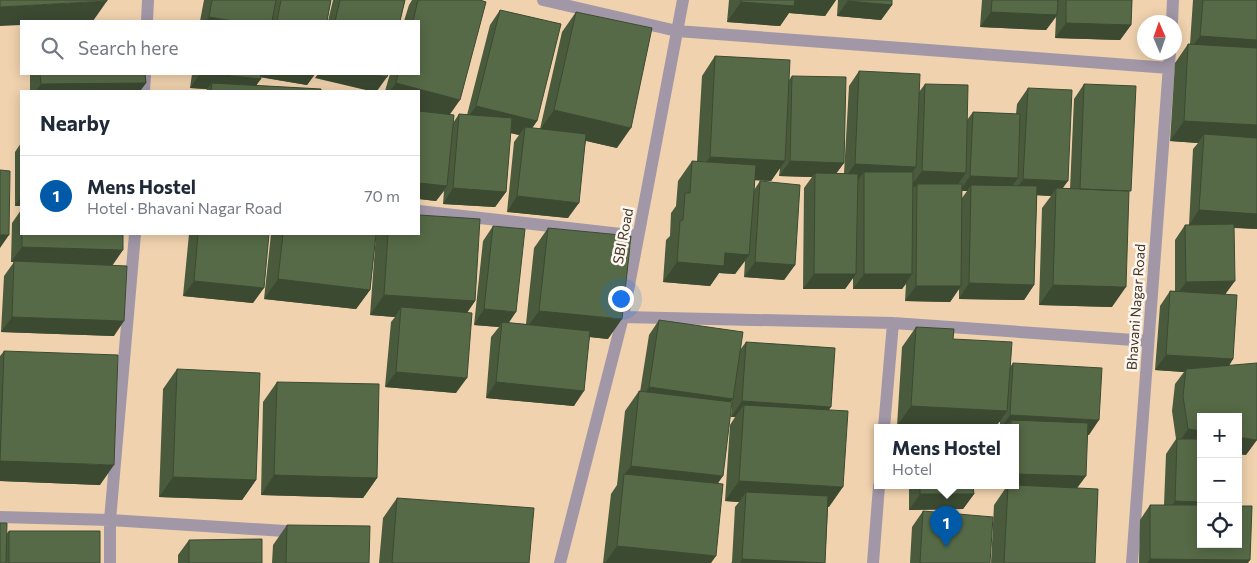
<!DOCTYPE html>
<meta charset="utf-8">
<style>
:root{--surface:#fff;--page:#f2f2f3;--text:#1f2937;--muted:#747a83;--line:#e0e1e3;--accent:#015aa8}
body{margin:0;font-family:Commissioner,sans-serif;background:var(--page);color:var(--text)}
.controls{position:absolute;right:15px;bottom:15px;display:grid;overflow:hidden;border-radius:0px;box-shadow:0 2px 12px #0003}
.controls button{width:45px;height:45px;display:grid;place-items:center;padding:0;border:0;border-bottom:1px solid var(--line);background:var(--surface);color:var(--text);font:25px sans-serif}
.compass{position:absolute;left:1137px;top:15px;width:45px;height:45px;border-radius:50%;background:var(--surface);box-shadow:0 2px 12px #0003;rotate:358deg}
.you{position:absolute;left:620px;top:298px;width:18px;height:18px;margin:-12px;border:4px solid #fff;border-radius:50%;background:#1a73e8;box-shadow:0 0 0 8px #1a73e833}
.badge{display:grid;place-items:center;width:32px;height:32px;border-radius:50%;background:var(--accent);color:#fff;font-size:16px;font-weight:700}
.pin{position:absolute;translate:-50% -41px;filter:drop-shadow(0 1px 2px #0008)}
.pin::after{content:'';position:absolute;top:26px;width:18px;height:15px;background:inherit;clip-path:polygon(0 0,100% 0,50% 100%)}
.popup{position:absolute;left:874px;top:424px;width:145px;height:65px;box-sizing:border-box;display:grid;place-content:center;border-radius:0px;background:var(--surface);filter:drop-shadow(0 1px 4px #0005);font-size:16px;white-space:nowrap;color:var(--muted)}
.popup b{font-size:19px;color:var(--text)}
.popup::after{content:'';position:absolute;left:50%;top:100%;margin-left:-10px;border:10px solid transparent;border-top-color:var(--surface)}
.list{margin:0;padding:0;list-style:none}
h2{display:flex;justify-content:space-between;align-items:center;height:65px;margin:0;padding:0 20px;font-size:21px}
h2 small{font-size:16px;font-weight:400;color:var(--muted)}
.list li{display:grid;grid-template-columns:32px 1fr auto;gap:15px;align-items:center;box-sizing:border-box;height:80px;padding:0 20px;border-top:1px solid var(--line)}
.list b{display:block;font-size:19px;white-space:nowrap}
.list p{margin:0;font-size:16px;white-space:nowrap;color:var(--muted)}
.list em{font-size:16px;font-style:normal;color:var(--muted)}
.icon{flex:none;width:28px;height:28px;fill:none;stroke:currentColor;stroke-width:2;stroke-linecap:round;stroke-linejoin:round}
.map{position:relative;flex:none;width:1257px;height:563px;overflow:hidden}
.search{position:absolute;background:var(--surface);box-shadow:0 2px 12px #0003;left:20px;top:20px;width:400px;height:55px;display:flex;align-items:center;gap:12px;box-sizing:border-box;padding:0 18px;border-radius:0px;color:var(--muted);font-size:19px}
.panel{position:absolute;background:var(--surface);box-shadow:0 2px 12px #0003;left:20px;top:90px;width:400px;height:145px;border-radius:0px}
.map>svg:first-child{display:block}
</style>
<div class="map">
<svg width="1257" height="563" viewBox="0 0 1257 563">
<rect width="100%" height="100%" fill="#f0d2ae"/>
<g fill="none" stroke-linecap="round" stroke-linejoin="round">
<path stroke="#a197a7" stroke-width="12" d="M543,0L677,31L1169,68
M147,21L148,0
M1172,22L1173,0
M144,91L145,74
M419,211L638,236
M623,317L893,323L1148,341
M884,428L893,323
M0,517L110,520L300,532
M110,563V520L135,234
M560,563L623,317L683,0
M873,563L879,486
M1132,563L1170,52"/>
</g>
<path fill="#4a5b3d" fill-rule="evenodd" d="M204,0H331L327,21H200Z
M333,0H405L400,21H328Z
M412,0H480L450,114L453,123L459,114L467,115L490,25L500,10L537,121L532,128L540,129L562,32L576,12L617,148L586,141L568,218L507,212L514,142L519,135L510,133L506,192L495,207L443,204L444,191L436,201L419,199V91H385L390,74H419V21H404L409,5Z
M729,0H836L825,16L789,13L780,26L727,22Z
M838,0H892V5L881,20L837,16Z
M982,0H1132L1131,25L1120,40L1055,38L1056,17L1046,30L980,27Z
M1193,0H1257V229L1234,228L1226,294L1233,359L1229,366L1246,455L1240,454L1201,417L1248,563H1139L1140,520L1150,505H1164L1166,454L1176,439L1172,411L1175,384L1184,372L1155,370L1160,306L1170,291H1175V240L1185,225H1189L1193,149L1198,143L1170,141L1175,63L1188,44H1190Z
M715,56L789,80L792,76L844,163L836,173H844L849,86L859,71L919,92L925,84L967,120L973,112L1016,114L1017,104L1028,88L1062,188L1070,189L1074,99L1084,84L1129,194L1112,307L1039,305L1042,208L1051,196L1037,195L1034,285L1024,300L959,299V289L950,302L905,301L906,284L902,289H853V278L845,289H803L804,188L812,177L779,176L780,168L771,181L755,180L754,190L760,181L795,265L784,280L744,277L745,261L735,274L719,273L710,286L663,282L666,240L670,236L671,213L676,206L678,181L692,161H697L702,76ZM962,191H967L962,198Z
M30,74H145L146,83L140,91H30Z
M192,74H315L307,85L261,77L256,86L321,91H206L207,89L190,88Z
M21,143V206H15V152Z
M21,210V234H123L112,265L114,336L1,332L4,276L14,262H11L12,223Z
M493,226L509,323L526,324L534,248L548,228L608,339L590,337L574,406L486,398L491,337L499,327L474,325L483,241Z
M189,234H269L253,303L183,296Z
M271,234H376L370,290L356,309L264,299Z
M376,234H419L475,301L467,313L456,393L385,387L391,322L395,317L370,315Z
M659,320L740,350L746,342L829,410V507H828L825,563H731L732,562L735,507L739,502L725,501L730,425L735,417H731L732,400L731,402L718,484L711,563H603L611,494L617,485L625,411L639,391L640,392L649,335Z
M916,327L953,339L1010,367L1013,363L1089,435H1087L1077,488L1095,563H991L994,505L1005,489H999V486H1015V428H1000V422L897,426L902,347Z
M4,351L100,485L0,481V356Z
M177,369L256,480L242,500L159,497L163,389Z
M277,382L377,478L363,498L261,495L263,402Z
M909,486H973L974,494L963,509L909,510Z
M397,498L529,563H379L383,518Z
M923,511L990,563H910L912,527Z
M287,525L369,563H272L273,545Z
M9,531L100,563H0L6,534Z
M189,540L262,563H178V555Z"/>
<path fill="#3c4a32" d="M790,0H836L825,16L789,13L780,26L727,22L741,2Z
M107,1L93,21H21V25L0,26V7Z
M848,1L892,5L881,20L837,16Z
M991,12L1057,15L1046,30L980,27Z
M209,17L233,21H206Z
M1066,23L1131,25L1120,40L1055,38Z
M1200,36L1257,40V56L1189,51Z
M200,74H213L261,79L252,91L212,83L207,89L190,88Z
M261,74H315L307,85L259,77Z
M318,74H371L387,77L377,91H370L315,78Z
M146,83L140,91H36L41,84Z
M396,83L460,100L446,120L419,113V91H390Z
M476,106L537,121L526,137L525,127L519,135L465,121Z
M554,110L631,128L617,148L540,130Z
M1184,121L1257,125V146L1204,134L1198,143L1170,141Z
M710,157L785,161L771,181L696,177Z
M790,161L844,163L833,178L815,173L812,177L779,176Z
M855,164L916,167L905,182L864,172L858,180L844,179Z
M922,171L966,173L955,188L917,184L915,187L911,186Z
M970,176L1018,178L1007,193L971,185L967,191H960Z
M1023,179L1068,181L1057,196L1056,188L1051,196L1013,194Z
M419,183L447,186L436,201L419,199Z
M453,188L506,192L495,207L443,204Z
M517,196L579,203L568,218L507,212Z
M21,197V206H15Z
M1199,210L1257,214V229L1189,225Z
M0,235H9L0,248Z
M22,247L123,250L112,266L11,262Z
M725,253L749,255L735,274L719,273L710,286L663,282L677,262Z
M755,262L795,265L784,280L744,277Z
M814,274H856L845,289H803Z
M864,274H912L902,289H853Z
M278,279L370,290L356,309L264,299Z
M194,281L264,288L253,303L183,296Z
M1235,281L1224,296L1175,297L1186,282Z
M969,283L1034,285L1024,300L959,299Z
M1053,285L1126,287L1112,307L1039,305Z
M916,286H961L950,302L905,301Z
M384,295L475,301L461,321L401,307L395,317L370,315Z
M484,309L516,312L506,327L502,322L499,327L474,325Z
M539,311L622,319L608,339L525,330Z
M12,317L124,321L114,336L1,332Z
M1166,355L1233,359L1222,375L1186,369L1184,372L1155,370Z
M396,372L467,378L456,393L385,387Z
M496,382L584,391L574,406L486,398Z
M649,387L733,399L723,414L639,403Z
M742,401L831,407L820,422L744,405L735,417H731Z
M911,406L1007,411L995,428H938L897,426Z
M1010,415L1099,420L1089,435L1015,431L1011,420L1005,428H1001Z
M1188,429L1201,431V448L1177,445Z
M1238,437L1257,440L1246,455L1238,454Z
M0,461L114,465L100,485L0,481Z
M631,466L723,476L709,496L624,475Z
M1015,474L1086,476L1075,491L1015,486Z
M274,475L377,478L363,498L261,495Z
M173,477L256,480L242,500L159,497Z
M739,481L843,487L829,507L745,502L746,492L739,502L725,501Z
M1001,486H1007L1005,489H999Z
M920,494H974L963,509L909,510Z
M1175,501L1201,502V518L1164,517Z
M617,546L716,556L711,563H605Z
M742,559L825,563H740Z
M1150,559L1250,560L1248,563H1147Z"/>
<path fill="#566a47" stroke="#3c4a32" d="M0,0H107V1L0,7Z
M212,0H276L272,21H233L209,17Z
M281,0H331L327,21H277Z
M340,0H405L400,21H335Z
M418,0H480L486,2L460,100L396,83L398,74H419V21H413Z
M741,0H795L794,6L741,2Z
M848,0H892V5L848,1Z
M992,0H1058L1057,15L991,12Z
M1066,0H1132L1131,25L1066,23Z
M1203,0H1257V40L1200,36Z
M500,10L561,24L537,121L476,106Z
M576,12L652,28L631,128L554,110Z
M1188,44L1257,48V125L1184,121Z
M715,56L790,60L785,161L710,157Z
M859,71L920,74L916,167L855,164Z
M40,74H145L146,83L41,84Z
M213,74H260L261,79Z
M371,74H388L387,77Z
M792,76L846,77L844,163L790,161Z
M212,83L321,89V91H211Z
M925,84L968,85L966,173L922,171Z
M1084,84L1136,86L1131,191L1080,189Z
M1028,88L1072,90L1068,181L1023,179Z
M419,111L454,115L447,186L419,183Z
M973,112L1020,114L1018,178L970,176Z
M459,114L512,118L506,192L453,188Z
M525,127L586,134L579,203L517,196Z
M1204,134L1257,138V214L1199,210Z
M692,161L756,165L749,255L725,253L724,266L677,262L680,221L683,220L685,193H690Z
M0,170L10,171L9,235H0Z
M864,172H913L912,274H864Z
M815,173L858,174L856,274H814Z
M760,181L800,185L795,265L755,262Z
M917,184H962L961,286H916Z
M971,185L1037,186L1034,285L969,283Z
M1056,188L1129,191L1126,287L1053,285Z
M419,215L480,219L475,301L384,295L388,234H419Z
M1234,224L1235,281L1186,282L1185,225Z
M493,226L525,229L516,312L484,309Z
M548,228L631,236L622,319L539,311Z
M22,234H123V250L22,247Z
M198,234H269L264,288L194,281Z
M283,234H376L370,290L278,279Z
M14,261L127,266L124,321L12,317Z
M1170,291L1237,295L1233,359L1166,355Z
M401,307L472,313L467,378L396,372Z
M659,320L743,332L733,399L649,387Z
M502,322L590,331L584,391L496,382Z
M916,327L954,329L953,339L1012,342L1007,411L911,406Z
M746,342L835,348L831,407L742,401Z
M4,351L118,355L114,465L0,461Z
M1013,363L1102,368L1099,420L1010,415Z
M1257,363V440L1238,437V417H1201V431L1188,429L1183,396L1186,369Z
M177,369L260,373L256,480L173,477Z
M277,382L379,384L377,478L274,475Z
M639,391L732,402L723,476L631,466Z
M744,405L848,411L843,487L739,481Z
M1011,420L1088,423L1086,476L1015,474V428H1011Z
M1177,439H1201V502L1175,501Z
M1238,440H1241L1239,504H1238Z
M624,474L723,484L716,556L617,546Z
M1015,485L1098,489L1095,563H1004L1008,486H1015Z
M920,486H973L974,494H920Z
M746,492L828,496L825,563L742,559Z
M397,498L534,508L529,563H392Z
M1150,505H1201V544H1238V506H1252L1250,560L1150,559Z
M923,511L993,517L990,563H920Z
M0,523H7L6,563H0Z
M287,525L370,526L369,563H286Z
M9,531H100V563H9Z
M262,539V563H189V540Z"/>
<g text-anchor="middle" stroke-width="5" stroke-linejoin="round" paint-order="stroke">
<g font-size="14" fill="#423627" stroke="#fdf7f0">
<text transform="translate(623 236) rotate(-79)" y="5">SBI Road</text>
<text transform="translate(1136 307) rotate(-86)" y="5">Bhavani Nagar Road</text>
</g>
</g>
</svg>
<div class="controls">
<button>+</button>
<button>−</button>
<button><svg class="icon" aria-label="locate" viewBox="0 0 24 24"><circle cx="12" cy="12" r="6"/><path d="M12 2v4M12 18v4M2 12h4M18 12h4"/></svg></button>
</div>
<svg class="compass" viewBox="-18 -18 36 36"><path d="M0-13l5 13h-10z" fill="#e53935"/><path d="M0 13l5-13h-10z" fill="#747a83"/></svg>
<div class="you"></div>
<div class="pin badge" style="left:946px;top:547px">1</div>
<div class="popup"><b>Mens Hostel</b>Hotel</div>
<div class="search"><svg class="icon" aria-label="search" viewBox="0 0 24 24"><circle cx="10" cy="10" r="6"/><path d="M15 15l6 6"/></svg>Search here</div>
<section class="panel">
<h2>Nearby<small></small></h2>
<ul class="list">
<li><span class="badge">1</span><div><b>Mens Hostel</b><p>Hotel · Bhavani Nagar Road</p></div><em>70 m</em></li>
</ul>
</section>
</div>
